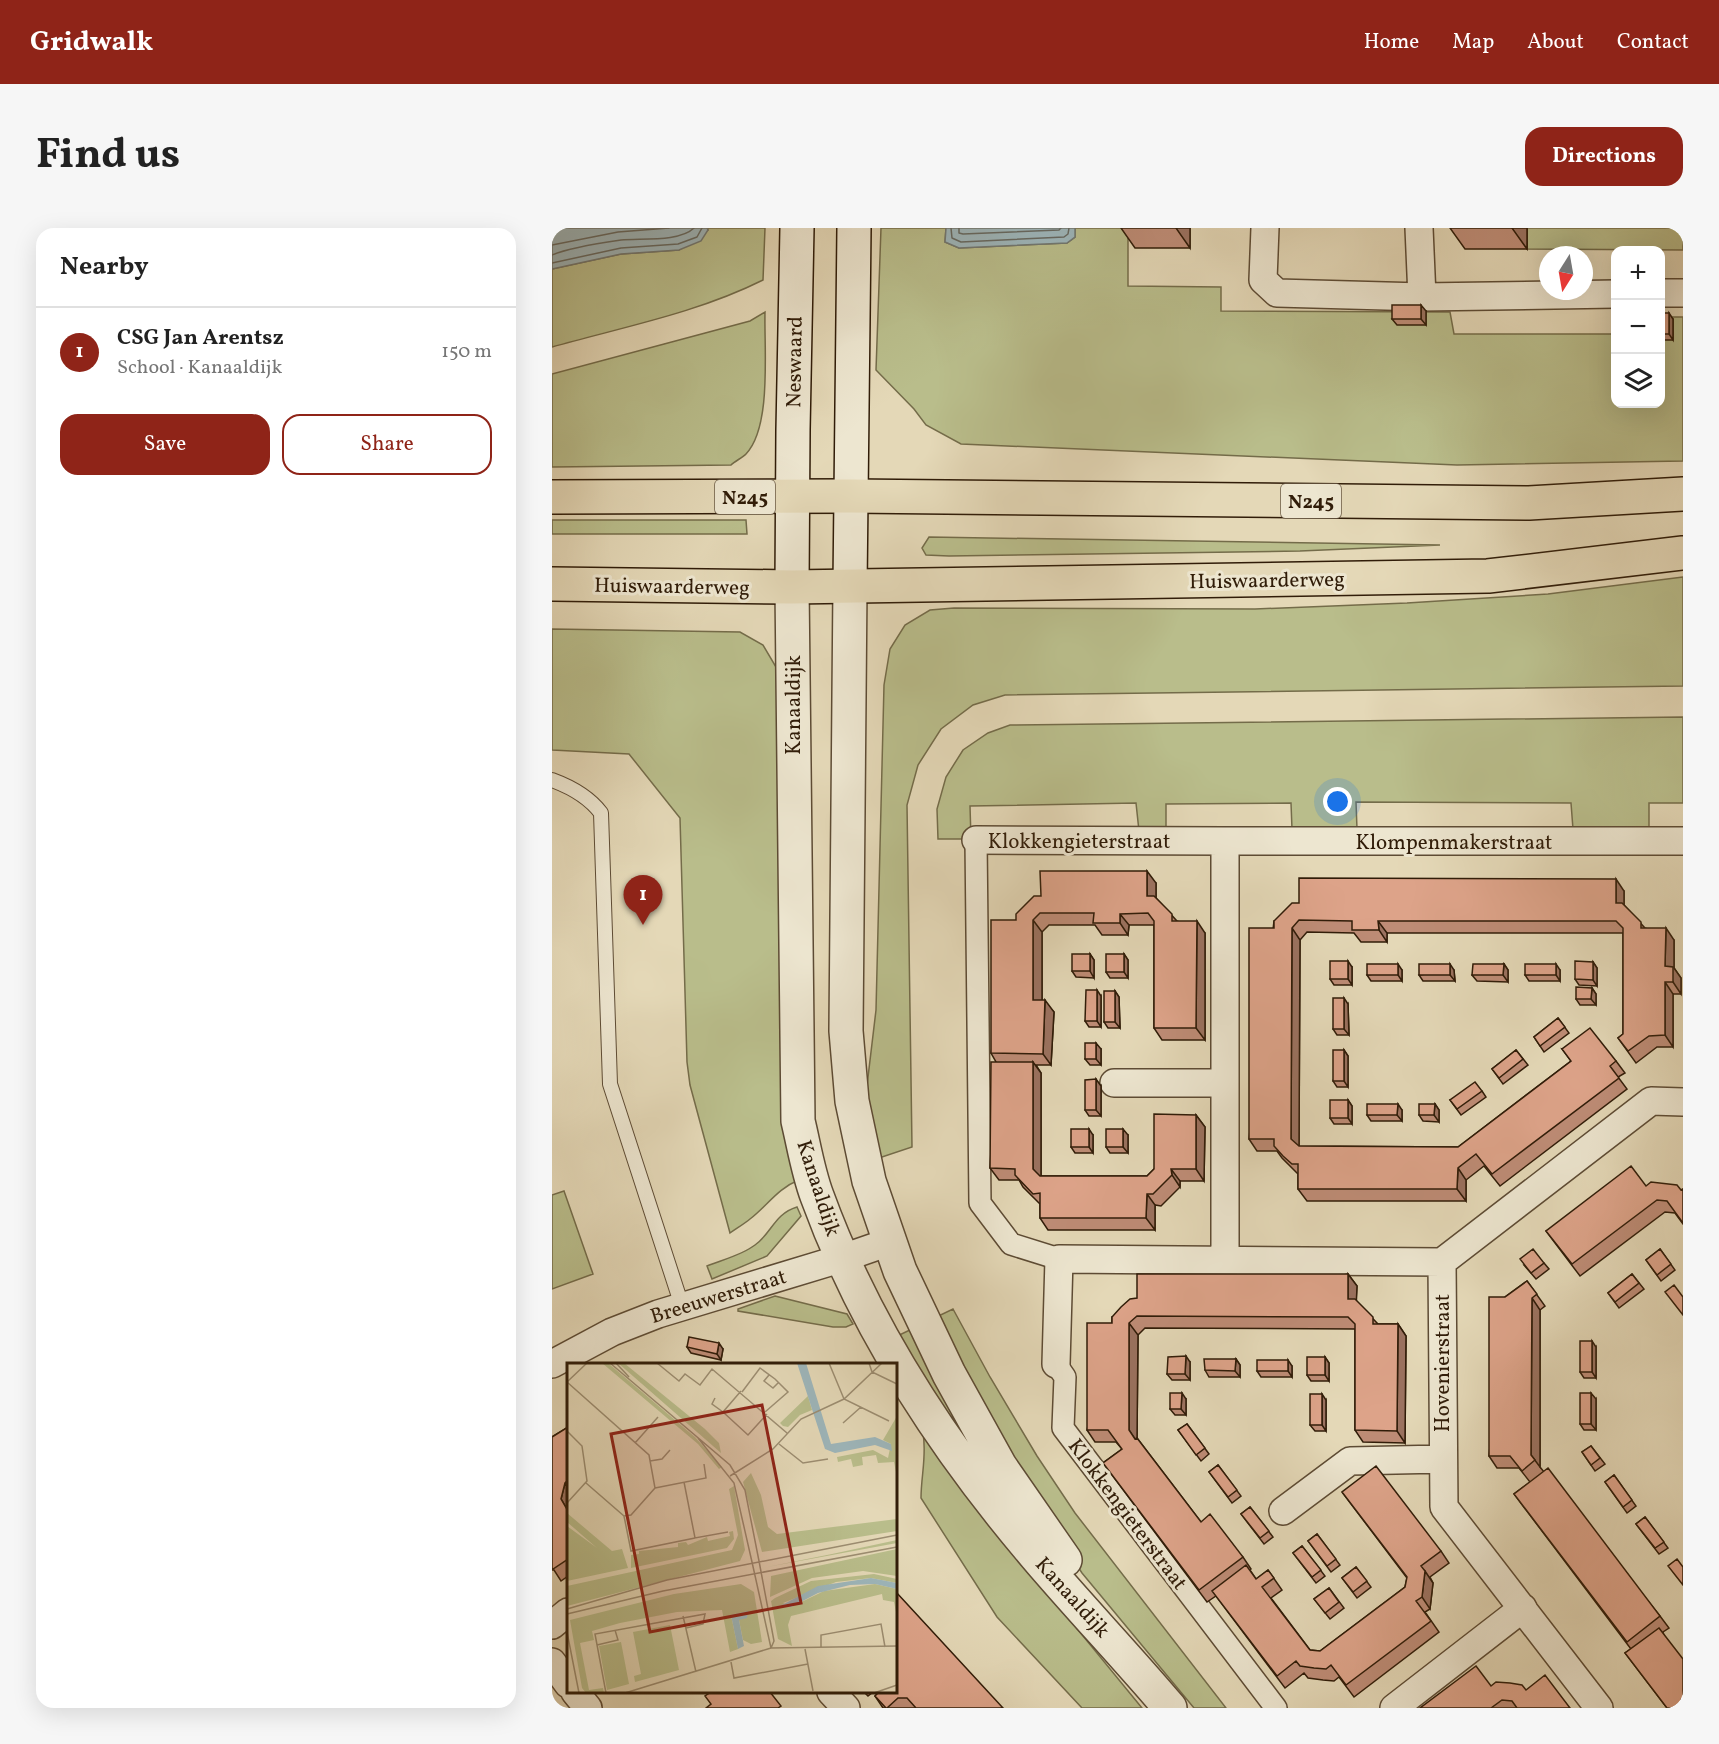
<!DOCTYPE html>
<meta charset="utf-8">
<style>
:root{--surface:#fff;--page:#f6f6f6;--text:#222;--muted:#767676;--line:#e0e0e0;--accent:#8f2418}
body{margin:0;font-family:Vollkorn,serif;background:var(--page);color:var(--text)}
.controls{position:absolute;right:18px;top:18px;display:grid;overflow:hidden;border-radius:12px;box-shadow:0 6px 24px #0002}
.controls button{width:54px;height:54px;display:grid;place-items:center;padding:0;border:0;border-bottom:2px solid var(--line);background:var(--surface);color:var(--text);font:30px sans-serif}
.compass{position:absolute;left:987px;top:18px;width:54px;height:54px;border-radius:50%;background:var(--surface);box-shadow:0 6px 24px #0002;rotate:191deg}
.you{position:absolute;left:786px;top:574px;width:21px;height:21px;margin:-15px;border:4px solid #fff;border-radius:50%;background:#1a73e8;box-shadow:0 0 0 9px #1a73e833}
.badge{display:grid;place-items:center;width:39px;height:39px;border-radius:50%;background:var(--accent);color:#fff;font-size:20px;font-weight:700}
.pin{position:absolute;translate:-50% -50px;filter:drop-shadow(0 2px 3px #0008)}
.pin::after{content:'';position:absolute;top:32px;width:21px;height:18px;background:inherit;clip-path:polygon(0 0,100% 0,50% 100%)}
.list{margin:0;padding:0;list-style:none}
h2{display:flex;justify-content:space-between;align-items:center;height:78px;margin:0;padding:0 24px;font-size:26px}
h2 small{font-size:20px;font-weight:400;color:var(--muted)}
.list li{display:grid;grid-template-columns:39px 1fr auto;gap:18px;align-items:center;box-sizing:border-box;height:90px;padding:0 24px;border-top:2px solid var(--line)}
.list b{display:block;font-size:22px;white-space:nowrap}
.list p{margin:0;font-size:20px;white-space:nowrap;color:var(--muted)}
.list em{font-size:20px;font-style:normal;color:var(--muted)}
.actions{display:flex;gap:12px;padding:18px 24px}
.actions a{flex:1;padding:14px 0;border:2px solid var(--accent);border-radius:18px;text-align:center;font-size:21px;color:var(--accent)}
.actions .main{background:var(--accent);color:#fff}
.icon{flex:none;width:33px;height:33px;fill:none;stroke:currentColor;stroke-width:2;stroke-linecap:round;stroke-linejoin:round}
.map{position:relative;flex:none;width:1131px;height:1480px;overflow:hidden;border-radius:18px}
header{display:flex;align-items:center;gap:36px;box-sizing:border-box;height:84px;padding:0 30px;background:var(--accent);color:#fff}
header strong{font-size:28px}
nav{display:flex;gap:33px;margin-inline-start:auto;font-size:21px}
.intro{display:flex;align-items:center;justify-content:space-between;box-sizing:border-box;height:144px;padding:0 36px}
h1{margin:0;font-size:42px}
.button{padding:15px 27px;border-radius:18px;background:var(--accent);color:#fff;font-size:21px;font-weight:700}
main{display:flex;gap:36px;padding:0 36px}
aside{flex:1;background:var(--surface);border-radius:18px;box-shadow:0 6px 24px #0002}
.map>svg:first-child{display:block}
</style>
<header>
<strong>Gridwalk</strong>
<nav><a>Home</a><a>Map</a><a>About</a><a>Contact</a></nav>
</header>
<div class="intro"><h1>Find us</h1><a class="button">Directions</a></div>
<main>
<aside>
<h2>Nearby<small></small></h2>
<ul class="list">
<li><span class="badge">1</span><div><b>CSG Jan Arentsz</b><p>School · Kanaaldijk</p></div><em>150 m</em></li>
</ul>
<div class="actions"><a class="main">Save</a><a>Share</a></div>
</aside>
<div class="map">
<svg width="1131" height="1480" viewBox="0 0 1131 1480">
<rect width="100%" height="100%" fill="#e4d8b7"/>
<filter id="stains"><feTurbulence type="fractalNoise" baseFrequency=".00333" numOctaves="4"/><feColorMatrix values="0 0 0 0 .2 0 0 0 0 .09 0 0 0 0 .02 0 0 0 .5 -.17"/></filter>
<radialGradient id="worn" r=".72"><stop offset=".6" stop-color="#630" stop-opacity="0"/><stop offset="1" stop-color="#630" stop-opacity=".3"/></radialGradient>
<path fill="#b9bd8b" stroke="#746c4a" stroke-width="1.5" d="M155,0H213L211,52C145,85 71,99 0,119V41L69,26L127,22L156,2Z
M329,0H394L393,14L407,20L515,15L523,9V0H576V58L669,59V83L898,84L902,106H1063L1064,176H1108L1109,89H1131V233L905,237L409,216L374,197L362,181L324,142Z
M975,0H1131V22L975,21Z
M213,84C212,120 220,199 194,226C190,230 183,233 179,237L0,239V146L198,93Z
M0,292H194L195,306H0Z
M377,309L888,317L748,323L397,328L374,327L370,320Z
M1131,349V458L453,467L421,477L389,501L366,537L355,577L360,919L321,932L314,866L324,782L332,457L338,421L353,397L378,382L402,380L703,381L855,375L996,366Z
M0,401L188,404L211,417L224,439L227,458L247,952C226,960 215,978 198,991C192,996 185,1000 178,1005L138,857L135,834L128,590L77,526L0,522Z
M1131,489V575H1097V601H1021L1019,575L804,574L805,601H740L739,575L614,576V602L587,603L584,575L418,578L419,611H386L385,581L394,549L411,522L436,505L458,497Z
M12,963L41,1046L0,1061V967Z
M245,979L249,988L215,1028L160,1051L155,1038C170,1032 190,1027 203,1017C220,1005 222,986 245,979Z
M223,1068L295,1086L301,1096L294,1099H281L186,1083V1081Z
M401,1081L438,1149L485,1228L523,1285L674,1480H642L530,1345L513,1319L378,1092Z
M362,1100L459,1275L341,1110Z
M371,1205L432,1287L590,1480H530L445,1389L369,1270C369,1248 375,1227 371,1205Z"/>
<path fill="#9db6bb" stroke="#717873" stroke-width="1.5" d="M155,0L156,2L149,13L127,22L69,26L0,41V1L2,0Z
M394,0H523V9L515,15L407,20L393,14Z"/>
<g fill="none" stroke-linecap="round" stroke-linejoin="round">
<path stroke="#666962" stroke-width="1.5" d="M399,0L400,10L409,14L512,9L516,6L517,0
M407,0V5L411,6L507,2L509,0
M0,17L66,4L117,0
M0,27C19,19 48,15 69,12C89,10 128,14 142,0
M0,35L69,20L126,16L145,9L150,0"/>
<defs>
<path id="service" d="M0,552C19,559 37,569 49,585L58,856L130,1078"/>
<path id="pedestrian" d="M424,612L428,975L459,1016L507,1031
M504,1136L513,1149L511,1200L724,1480"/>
<path id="minor" d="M713,0L711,52L725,65L870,69L1064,66
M867,0L870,69
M1108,65H1131
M424,612L673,613V1032
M673,613H1131
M562,855H672
M0,1136L60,1104L106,1086L291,1030L337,1014
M504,1136L507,1031L890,1034
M731,1283L798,1233L890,1231
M0,1397L16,1384
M0,1434L16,1456
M23,1464L36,1480
M279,1464L294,1480
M842,1480L971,1380
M1047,1480L892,1279L890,1034L1099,873L1131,874"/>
<path id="tertiary" d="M298,358L294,803L300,873L317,953L348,1043L397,1146L448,1238L513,1332
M240,359L246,893C252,918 256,944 265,968C313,1100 392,1220 483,1327C527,1379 574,1428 618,1480"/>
<path id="secondary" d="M298,358L302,0
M240,359L241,202L245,0"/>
<path id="trunk" d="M0,269L299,268L977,275L1131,266
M0,356L240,359L936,348L1131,325"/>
</defs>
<use href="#service" stroke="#5d4b34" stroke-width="16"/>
<use href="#pedestrian" stroke="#5d4b34" stroke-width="24"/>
<use href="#minor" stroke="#5d4b34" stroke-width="30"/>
<use href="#tertiary" stroke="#5d4b34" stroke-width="36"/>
<use href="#secondary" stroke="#301c08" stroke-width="36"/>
<use href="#trunk" stroke="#301c08" stroke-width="36"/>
<use href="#service" stroke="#ede6d0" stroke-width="14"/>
<use href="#pedestrian" stroke="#ede6d0" stroke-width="21"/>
<use href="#minor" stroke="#ede6d0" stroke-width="27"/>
<use href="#tertiary" stroke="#ede6d0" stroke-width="33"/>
<use href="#secondary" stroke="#ede6d0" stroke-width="33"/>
<use href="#trunk" stroke="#e4d8b7" stroke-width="33"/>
</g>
<path fill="#be8c76" stroke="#301c08" stroke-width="1.5" d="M569,0H638V20H583Z
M898,0H975V21H913Z
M874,83V97H845L840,91Z
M1108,85L1121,91V112H1108Z
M604,655V670L625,693L653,705V812H610L602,800V697H577L576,707H550L543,697H497L490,704V772L502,784L499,837H484L489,845V948H595L602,941L644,887L653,899L652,953H628V959L609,978L603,977V1002H496L488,990V976L471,959L467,952H447L438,940L444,834L439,825L464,692L489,668Z
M1072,663V677L1093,700L1122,712V740L1129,750V766H1121V819H1105L1084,835L1066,810L1071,806V705H835V714H809L802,705L755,704L748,712L747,918L906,919L1019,833L1010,821L1064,833L1073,845L1066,849L1075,861L948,958L932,938L914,952V973H755L746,961V946L730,930L725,923H705L697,911L722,693Z
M538,726L542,732V750L524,749L520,743Z
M572,726L576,732V750H558L554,744Z
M1041,734L1045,740V758L1027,757L1023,751Z
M952,736L956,742V754L925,753L920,747Z
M800,739V757H782L778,751Z
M850,742V753H819L815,747Z
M902,742L903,753H871L867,747Z
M1008,742V753H977L973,747Z
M1040,760L1044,766V777H1028L1024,771Z
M563,763L567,769L568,800H556L552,794Z
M549,768V799H537L533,793Z
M796,776L797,807H785L781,801Z
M1006,790L1017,805L992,824L982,809Z
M549,821V837H538L533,831Z
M792,822L796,828V859H785L781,853Z
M964,822L976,837L951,856L940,841Z
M549,858V888H537L533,882Z
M930,863L934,869L909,887L898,872Z
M796,872L800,878V896H782L778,890Z
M883,876L887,882V894L871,893L867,887Z
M850,882V893H819L815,887Z
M541,907V925H523L519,919Z
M576,907V925H558L554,919Z
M1094,958L1129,962L1131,961V996L1123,985L1113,984L1028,1048L994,1003Z
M1108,1021L1123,1042L1109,1053L1094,1032Z
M992,1035L997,1041L984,1051L972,1037Z
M796,1046L805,1058L804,1073L826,1096H846L854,1108L853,1215L811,1214L803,1202V1101L593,1100L586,1107L585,1210L649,1294L691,1329L699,1341L698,1342L704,1351L716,1342L730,1362L719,1370L758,1422L768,1423L853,1359L855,1350L790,1264L889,1323L897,1335L878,1349L881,1355L878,1381L873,1384L887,1404L802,1469L787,1449L782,1453L771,1452L756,1450L752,1445L733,1460L664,1368L655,1374L551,1235L570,1221L564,1214H543L535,1202L560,1095V1089Z
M1080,1046L1092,1061L1067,1080L1056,1065Z
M975,1053L993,1078L988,1082V1239L1108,1388L1117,1400L1111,1404L1131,1480H1115L1073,1425L1079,1421L962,1266L978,1254L967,1240H945L937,1228L953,1069Z
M135,1119L171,1121L169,1132L139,1125Z
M1044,1119V1150H1032L1028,1144Z
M773,1129L777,1135V1153H759L755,1147Z
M684,1131L688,1137V1149H657L653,1142Z
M638,1134V1152H620L615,1146Z
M740,1138V1149H709L705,1143Z
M634,1171V1187H623L618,1181Z
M1044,1171V1202H1032L1028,1196Z
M774,1172V1203H763L758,1197Z
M635,1196L657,1226L649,1233L626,1202Z
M16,1199V1348L9,1353L2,1342H0V1209Z
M1039,1218L1053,1236L1043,1243L1030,1224Z
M666,1237L689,1268L680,1275L657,1244Z
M1062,1247L1084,1278L1075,1285L1053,1254Z
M698,1279L721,1309L712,1316L689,1286Z
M1093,1289L1116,1320L1107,1326L1084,1296Z
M765,1306L788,1337L779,1344L756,1313Z
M750,1318L773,1348L764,1355L741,1325Z
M804,1339L819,1359L805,1370L790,1350Z
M777,1360L792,1380L778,1391L762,1371Z
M939,1458L974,1462L1018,1480H868Z
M312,1464H321L316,1468Z
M327,1464L451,1480H331L323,1468Z"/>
<path fill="#9b7260" stroke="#301c08" stroke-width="1.5" d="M624,0H638V20Z
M960,0H975V21Z
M869,77L874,83V97L869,91Z
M1117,85L1121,91V112L1117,106Z
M595,643L604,655V680L595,668Z
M1064,651L1072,663V687L1064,675Z
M568,686L577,697L576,707L568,695Z
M481,692L490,704V784L481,772Z
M645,693L653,705V812L644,800Z
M826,693L835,705V714L827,702Z
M740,700L748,712L747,923L739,911Z
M1114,700L1122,712V740L1129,750V766L1121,754L1113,738Z
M538,726L542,732V750L538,743Z
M572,726L576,732V750L572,744Z
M796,733L800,739V757L796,751Z
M1041,734L1045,740V758L1041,752Z
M846,736L850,742V753L846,747Z
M898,736L902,742L903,753L898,747Z
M952,736L956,742V754L951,747Z
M1004,736L1008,742V753L1004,747Z
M1113,754L1121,766V819L1113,807Z
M1040,760L1044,766V777L1039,771Z
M545,762L549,768V799L545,793Z
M563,763L567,769L568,800L563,794Z
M792,770L796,776L797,807L792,801Z
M493,772L502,784L499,837L491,826Z
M544,815L549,821V837L544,831Z
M792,822L796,828V859L792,853Z
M481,834L489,845V953L481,941Z
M544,851L549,858V888L544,882Z
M796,872L800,878V896L796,890Z
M846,876L850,882V893L845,887Z
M883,876L887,882V894L882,887Z
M644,887L653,899L652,953L644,941Z
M537,901L541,907V925L537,919Z
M571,901L576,907V925L571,919Z
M906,940L914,952V973L905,961Z
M619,941L628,953V959L620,947Z
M595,966L603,977V1002L594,990Z
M796,1046L805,1058L804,1083L796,1071Z
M980,1070L988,1082V1239L979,1227Z
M577,1095L586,1107L585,1214L577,1202Z
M846,1096L854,1108L853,1215L845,1203Z
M1040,1113L1044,1119V1150L1040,1144Z
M167,1115L171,1121L169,1132L165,1126Z
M634,1128L638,1134V1152L633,1146Z
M773,1129L777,1135V1153L773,1147Z
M684,1131L688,1137V1149L683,1143Z
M736,1132L740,1138V1149L736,1143Z
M630,1165L634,1171V1187L629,1181Z
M1039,1165L1044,1171V1202L1039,1196Z
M770,1166L774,1172V1203L770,1197Z
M13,1255L16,1261V1283L9,1271Z
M873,1343L881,1355L878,1381L870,1369Z"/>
<path fill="#dda389" stroke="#301c08" stroke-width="1.5" d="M840,77H869V91H840Z
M1108,85H1117V106H1108Z
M488,643H595V668H602L620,686V693H645L644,800H602V693L596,685L568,686V695H541L542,685H488L481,692V772H493L491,826L439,825V692H464V686L482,668H489Z
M747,650L1064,651V675H1070L1089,694V700H1114L1113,738L1121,739V754H1113V807L1097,808L1076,823L1066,810L1071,806V700L1064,693H826L827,702H800V693L747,692L740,700L739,911L747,918L906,919L1019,833L1010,821L1038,800L1064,833L1058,838L1067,850L940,946L924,926L906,940L905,961H746V936H740L731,928L722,918V911H697V700H722V693L740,675H747Z
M520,726H538V743H520Z
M554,726H572V744H554Z
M778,733H796V751H778Z
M1023,733L1041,734V752L1023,751Z
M815,736H846V747H815Z
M867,736H898V747H867Z
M921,736H952L951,747H920Z
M973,736H1004V747H973Z
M1024,759L1040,760L1039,771H1024Z
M534,762H545V793H533Z
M552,763H563V794H552Z
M781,770H792V801H781Z
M1006,790L1013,799L988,818L982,809Z
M533,815H544V831H533Z
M781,822H792V853H781Z
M964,822L971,831L947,850L940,841Z
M439,834H481V941L488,948H595L602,941V886L644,887V941H619L620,947L601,966H595L594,990H488V965L481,966L463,947V941L438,940Z
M544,851V882H533V852Z
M923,854L930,863L905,881L898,872Z
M778,872H796V890H778Z
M815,876H846L845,887H815Z
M867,876H883L882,887H867Z
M519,901H537V919H519Z
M554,901H571V919H554Z
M1079,938L1094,958L1099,954L1125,957L1129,962L1131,961V995L1115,973L1105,972L1020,1036L994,1003Z
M981,1021L992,1035L979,1045L968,1031Z
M1108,1021L1119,1036L1105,1047L1094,1032Z
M585,1046H796V1071H803L821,1089V1096H846L845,1203L803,1202V1096L796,1089L585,1088L577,1095V1202L583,1211L585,1210L649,1294L658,1286L691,1329L647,1362L551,1235L570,1221L556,1202H535V1095H560V1089L569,1079L578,1071L585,1070Z
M1080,1046L1087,1055L1063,1074L1056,1065Z
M975,1053L985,1066L980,1070L979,1227L983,1232L970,1243L958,1228H937V1069H953Z
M1122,1057L1131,1069V1087L1113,1064Z
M137,1109L167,1115L165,1126L135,1119Z
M1028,1113H1040V1144H1028Z
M634,1128L633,1146H615L616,1129Z
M755,1129H773V1147H755Z
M652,1131H684L683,1143L653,1142Z
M705,1132H736V1143H705Z
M618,1165H630L629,1181H618Z
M1028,1165H1039V1196H1028Z
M758,1166H770V1197H758Z
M635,1196L653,1220L644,1227L626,1202Z
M16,1199V1252L13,1255L9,1271L16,1283V1331L1,1341L0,1340V1209Z
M1039,1218L1048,1230L1039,1237L1030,1224Z
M666,1237L685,1262L676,1269L657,1244Z
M824,1238L889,1323L869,1338L873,1343L870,1369L864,1373L879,1393L794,1457L779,1437L774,1441L762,1440L748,1438L744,1433L725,1448L660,1363L694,1337L704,1351L716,1342L722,1350L710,1359L758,1422L768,1423L853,1359L855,1349L790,1264Z
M996,1240L1108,1388L1075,1414L962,1266Z
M1062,1247L1080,1272L1071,1279L1053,1254Z
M698,1279L717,1303L708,1310L689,1286Z
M1093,1289L1112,1314L1103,1320L1084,1296Z
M765,1306L784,1331L775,1338L756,1313Z
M750,1318L769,1342L760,1349L741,1325Z
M1125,1331L1131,1339V1357L1116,1338Z
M804,1339L815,1353L801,1364L790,1350Z
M777,1360L787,1374L773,1385L762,1371Z
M344,1364L451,1480H364L355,1470H346L335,1480H334L323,1468L327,1464H344Z
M1107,1400L1131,1431V1480H1115L1073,1425Z
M924,1438L939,1458L944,1454L958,1455L970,1457L974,1462L993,1447L1018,1480H965L960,1473L950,1472L939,1480H868Z
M159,1464H218L229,1478L226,1480H154L159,1476L153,1468Z"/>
<g text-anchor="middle" stroke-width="6" stroke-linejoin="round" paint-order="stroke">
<g fill="#ede6d0" stroke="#695944" stroke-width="1.5">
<rect x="163" y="252" width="60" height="34" rx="4.5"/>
<rect x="729" y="256" width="60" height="34" rx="4.5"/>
</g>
<g font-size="20" font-weight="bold" fill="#301c08">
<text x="193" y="276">N245</text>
<text x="759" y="280">N245</text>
</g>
<g font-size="21" fill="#301c08" stroke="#ede6d0">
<text transform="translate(242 134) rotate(-89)" y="7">Neswaard</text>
<text transform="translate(715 352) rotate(-1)" y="7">Huiswaarderweg</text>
<text transform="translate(120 358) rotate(1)" y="7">Huiswaarderweg</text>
<text transform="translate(241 477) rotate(-90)" y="7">Kanaaldijk</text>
<text x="527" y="620">Klokkengieterstraat</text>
<text x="902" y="621">Klompenmakerstraat</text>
<text transform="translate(267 960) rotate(72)" y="7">Kanaaldijk</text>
<text transform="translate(166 1068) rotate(-17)" y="7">Breeuwerstraat</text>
<text transform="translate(890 1135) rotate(-90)" y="7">Hovenierstraat</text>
<text transform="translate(576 1286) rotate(53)" y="7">Klokkengieterstraat</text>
<text transform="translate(521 1369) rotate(48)" y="7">Kanaaldijk</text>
</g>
</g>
<g transform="translate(15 1135)">
<rect width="330" height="330" fill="#e4d8b7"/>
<path d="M35,0H41L128,74L155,104L152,106L131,81ZM51,0H57L138,66L152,80L154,90ZM241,33L245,47L233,52L221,64L216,63L213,60ZM330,53V114L327,99L311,100L309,92L295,94L296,102L286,104L284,96L271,99L270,94L306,87L321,95L324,81L316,77ZM184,110L194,132L201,164L210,171L330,156V168L195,189L176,119ZM167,123L178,187L173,198L0,243V223L165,187L171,172L162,126ZM0,150L45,188L55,186L61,205L0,218V163L30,185L0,159ZM166,168L167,176L160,185L64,205V192L72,191V188L111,184V180L119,179L121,182L140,174L141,178L163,173L162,169ZM330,177V180L200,204L265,191ZM330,186V213L296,208L245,215L203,234L204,213ZM307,211L330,216V220L304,215L269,219L216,240L224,244L257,228L308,221L330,226V254L327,239L316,237L315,231L224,253L221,262L225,283L211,276L204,238L208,235L244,218ZM174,221L187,229L195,279L184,281L176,277L172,257L164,252L171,286L163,289L155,247L110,249L53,260L25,268L27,277L13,280L22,327L36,325L37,330H19L15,325L3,257L107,231ZM103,262L112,307L68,319L67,313L74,311L66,269ZM54,279L62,321L40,327L32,283Z" fill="#b9bd8b"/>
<path d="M230,0H239L264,81L308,74L324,81L325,88L308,82L268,90L258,86ZM304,215L330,220V226L308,221L283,222L251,230L224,244L213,243L251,223ZM181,248L180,255L172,257L177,283L171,286L164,252Z" fill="#9db6bb"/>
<path fill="none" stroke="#9c8d71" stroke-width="1.5" d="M43,0L163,102L178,127L192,198M49,0L62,14M90,0L112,18L118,11L133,22L145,6L220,70M262,0L277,36L322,58M302,0L305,9L330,21M202,12L197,18L206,25L211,20M0,19L82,92L88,125L64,152L57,153L19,120M0,19L20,0M174,28L156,49L181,72L200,51M175,29L193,5L208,16L221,29L198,49M148,35L145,41L156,49M276,60L294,44M0,68L15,83L20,118L0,140M131,75L167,120L185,199M68,80L91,54M212,81L236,100L261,96M83,98L95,96L103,87M163,113L206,86L234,56L277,36L315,0M117,119L128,175L161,169M88,125L139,115L137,101M57,153L64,188L128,175M192,198L207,278L204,285M185,199L204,285M0,246L100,217L330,172M0,251L96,228L330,184M116,253L129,309M0,269L12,330M30,282L51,277L48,267M204,285L330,283M254,285V272L314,261L318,284M238,286L246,328M164,299L167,315L241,301M39,330L28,271L138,251L136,261L119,265M58,330L204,285M307,330L330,322"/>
<path fill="#8f2418" fill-opacity="0.15" stroke="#8f2418" stroke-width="3" d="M195,42L234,240L83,269L44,71Z"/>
<rect width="330" height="330" fill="none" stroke="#301c08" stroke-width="3"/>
</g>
<rect width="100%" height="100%" filter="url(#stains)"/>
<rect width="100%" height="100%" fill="url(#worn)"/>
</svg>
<div class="controls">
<button>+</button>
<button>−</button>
<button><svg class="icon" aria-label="layers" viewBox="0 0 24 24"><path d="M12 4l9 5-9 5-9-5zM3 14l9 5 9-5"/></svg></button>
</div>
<svg class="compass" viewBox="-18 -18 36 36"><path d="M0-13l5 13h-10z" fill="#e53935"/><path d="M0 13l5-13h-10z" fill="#767676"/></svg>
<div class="you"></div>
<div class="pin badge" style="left:91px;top:697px">1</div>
</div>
</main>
